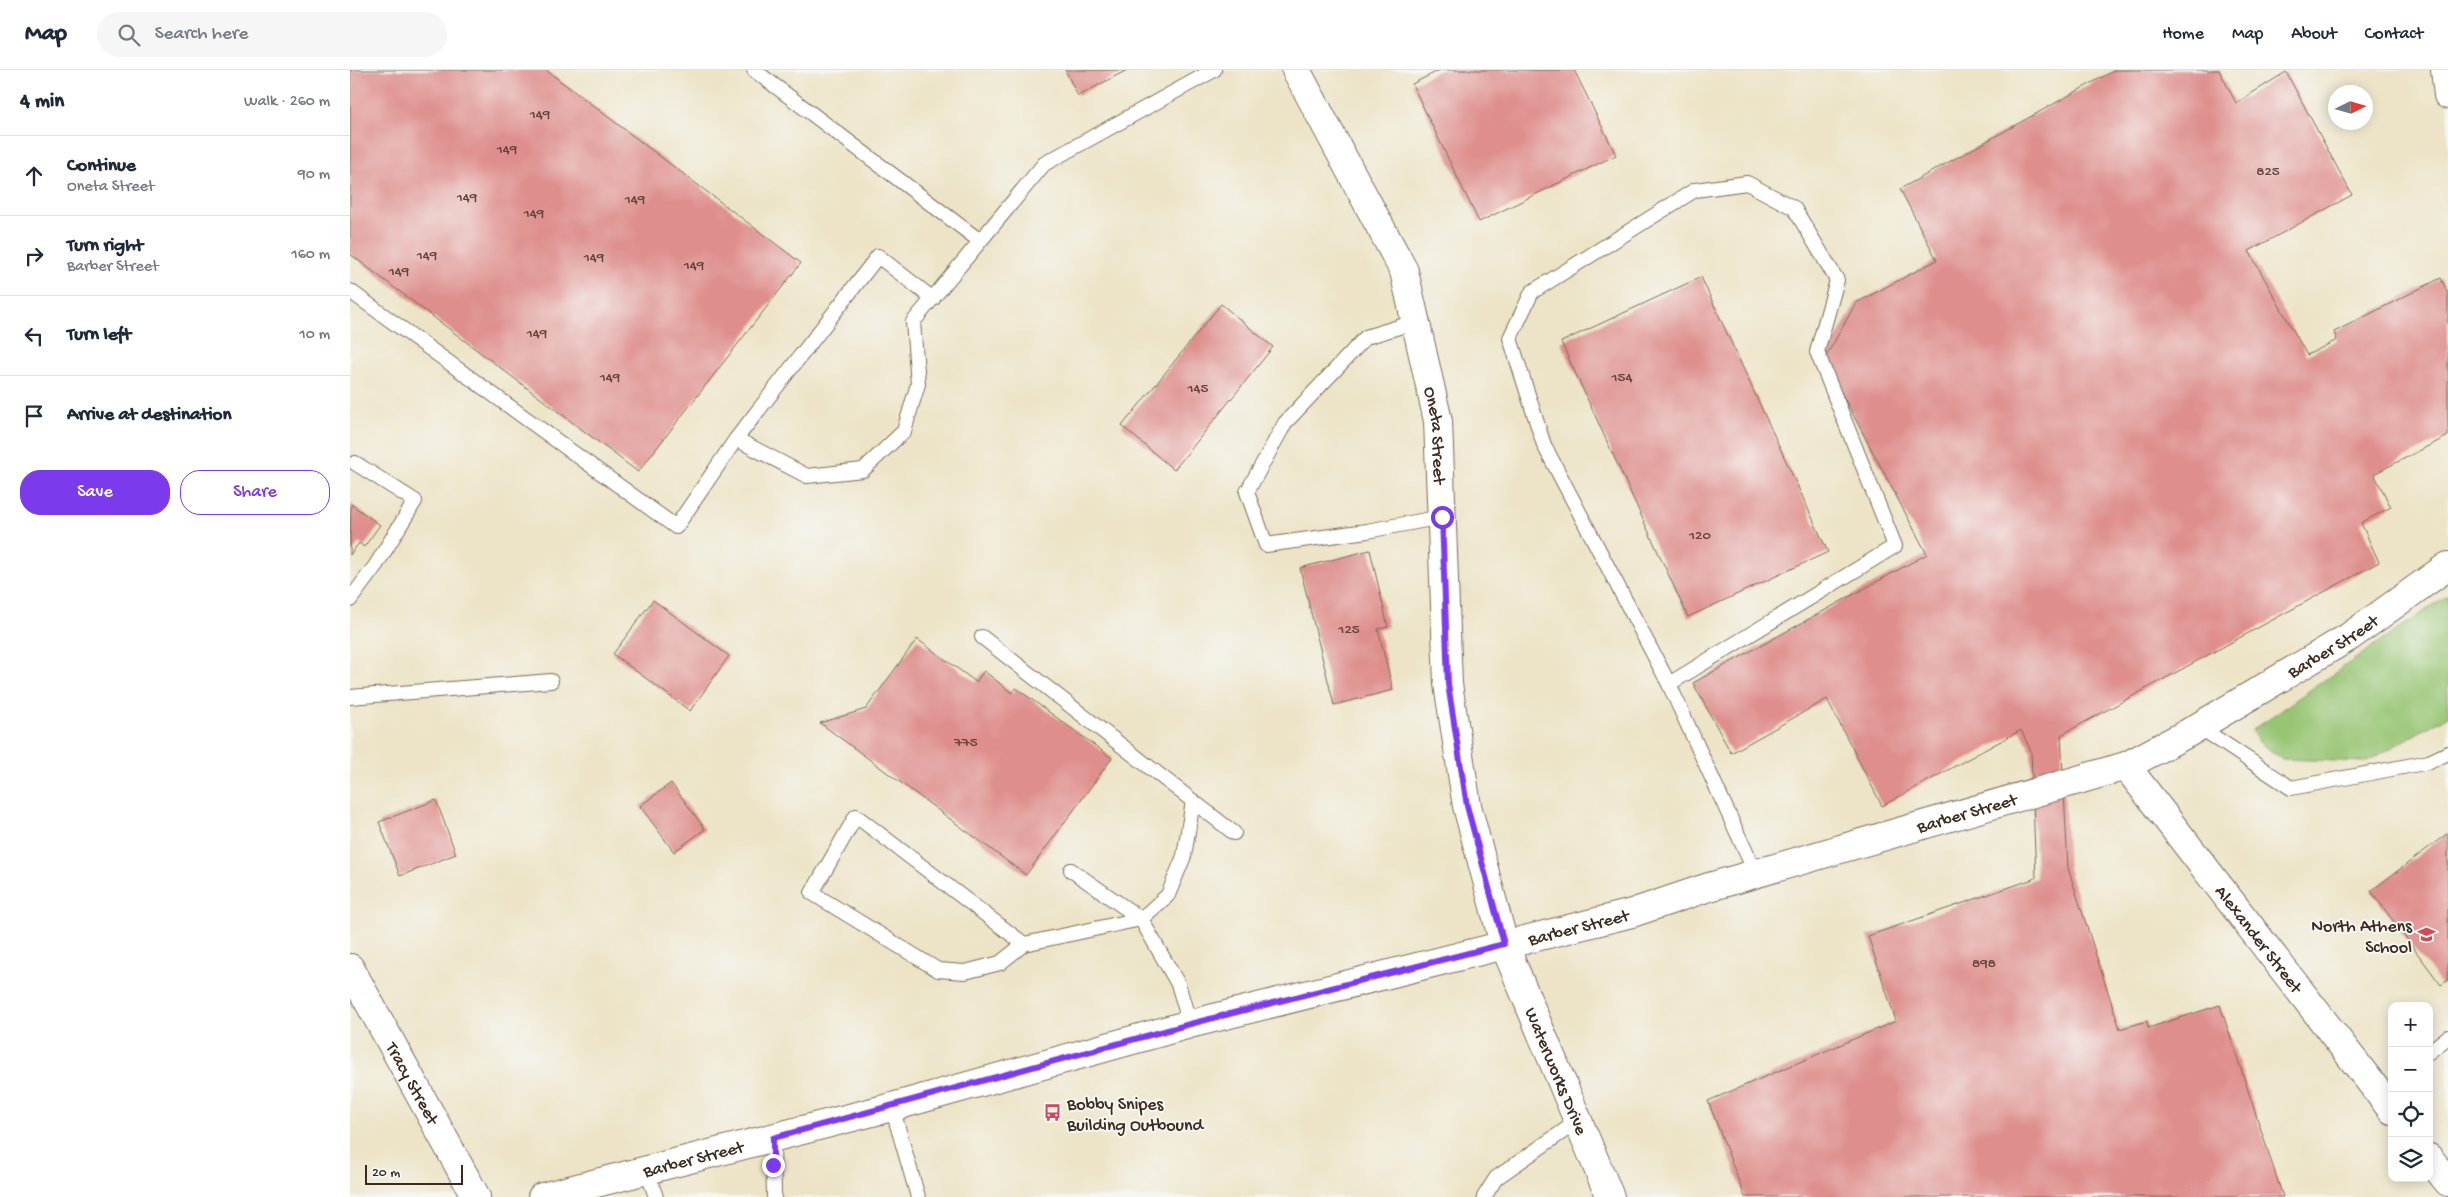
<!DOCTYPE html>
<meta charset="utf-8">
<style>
:root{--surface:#fff;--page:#f6f6f7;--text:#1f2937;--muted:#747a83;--line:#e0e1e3;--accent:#7c3aed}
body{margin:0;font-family:"Gochi Hand",sans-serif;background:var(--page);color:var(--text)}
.controls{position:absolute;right:15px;bottom:15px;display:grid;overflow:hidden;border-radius:10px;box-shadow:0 2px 12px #0003}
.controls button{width:45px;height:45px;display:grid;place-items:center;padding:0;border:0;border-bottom:1px solid var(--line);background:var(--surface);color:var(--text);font:25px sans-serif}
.compass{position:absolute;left:1978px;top:15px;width:45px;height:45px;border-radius:50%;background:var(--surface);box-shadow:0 2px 12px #0003;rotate:85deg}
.scale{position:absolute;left:15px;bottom:12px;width:98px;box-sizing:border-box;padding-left:5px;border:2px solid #3b2a1e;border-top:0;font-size:14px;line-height:18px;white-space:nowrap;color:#3b2a1e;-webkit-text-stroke:4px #f6f6f2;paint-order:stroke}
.stop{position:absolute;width:15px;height:15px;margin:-11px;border:4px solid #7c3aed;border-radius:50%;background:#fff}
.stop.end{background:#7c3aed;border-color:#fff;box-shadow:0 1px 5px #0008}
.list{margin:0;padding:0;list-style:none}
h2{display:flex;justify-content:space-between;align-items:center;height:65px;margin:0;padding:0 20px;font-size:21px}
h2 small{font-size:16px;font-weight:400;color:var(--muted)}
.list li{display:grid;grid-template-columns:32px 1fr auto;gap:15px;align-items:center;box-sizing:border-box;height:80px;padding:0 20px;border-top:1px solid var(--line)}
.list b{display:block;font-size:19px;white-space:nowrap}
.list p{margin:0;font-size:16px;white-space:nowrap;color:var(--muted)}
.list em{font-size:16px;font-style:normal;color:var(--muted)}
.actions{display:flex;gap:10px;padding:15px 20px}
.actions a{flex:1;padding:11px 0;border:1px solid var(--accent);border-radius:20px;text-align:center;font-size:18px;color:var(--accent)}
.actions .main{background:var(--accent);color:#fff}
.icon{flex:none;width:28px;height:28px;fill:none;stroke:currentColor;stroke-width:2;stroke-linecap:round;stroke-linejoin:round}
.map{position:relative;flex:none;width:2098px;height:1127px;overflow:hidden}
header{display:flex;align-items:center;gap:30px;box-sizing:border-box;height:70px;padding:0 25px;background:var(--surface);border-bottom:1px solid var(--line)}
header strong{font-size:24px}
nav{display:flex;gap:28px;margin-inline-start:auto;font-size:18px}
.search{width:350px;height:45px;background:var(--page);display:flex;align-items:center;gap:12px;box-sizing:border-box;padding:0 18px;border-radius:28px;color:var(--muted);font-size:19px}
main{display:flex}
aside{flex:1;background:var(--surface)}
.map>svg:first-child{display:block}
</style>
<header>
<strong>Map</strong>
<div class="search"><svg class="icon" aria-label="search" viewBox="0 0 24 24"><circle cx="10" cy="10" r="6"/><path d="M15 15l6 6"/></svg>Search here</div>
<nav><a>Home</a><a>Map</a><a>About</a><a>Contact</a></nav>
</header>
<main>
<aside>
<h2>4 min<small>Walk · 260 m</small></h2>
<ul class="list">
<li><svg class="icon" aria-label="ahead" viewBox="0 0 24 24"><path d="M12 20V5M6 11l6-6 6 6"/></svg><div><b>Continue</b><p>Oneta Street</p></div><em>90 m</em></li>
<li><svg class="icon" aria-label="right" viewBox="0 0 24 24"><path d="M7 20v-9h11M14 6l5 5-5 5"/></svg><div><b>Turn right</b><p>Barber Street</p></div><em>160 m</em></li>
<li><svg class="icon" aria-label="left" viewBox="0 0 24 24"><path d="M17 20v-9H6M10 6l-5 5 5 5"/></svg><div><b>Turn left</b></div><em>10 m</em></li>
<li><svg class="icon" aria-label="arrive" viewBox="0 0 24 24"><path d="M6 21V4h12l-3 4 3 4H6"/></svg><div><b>Arrive at destination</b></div></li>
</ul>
<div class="actions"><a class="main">Save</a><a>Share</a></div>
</aside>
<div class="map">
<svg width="2098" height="1127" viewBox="0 0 2098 1127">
<rect width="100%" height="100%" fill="#f6f6f2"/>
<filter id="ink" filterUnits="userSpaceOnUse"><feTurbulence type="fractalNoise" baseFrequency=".02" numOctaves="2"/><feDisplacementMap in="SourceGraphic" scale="10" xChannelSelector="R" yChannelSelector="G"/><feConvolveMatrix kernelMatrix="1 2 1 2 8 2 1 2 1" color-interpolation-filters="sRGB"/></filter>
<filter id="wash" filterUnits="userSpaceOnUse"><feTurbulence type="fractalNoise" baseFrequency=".0096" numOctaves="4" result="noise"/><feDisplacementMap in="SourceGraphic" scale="20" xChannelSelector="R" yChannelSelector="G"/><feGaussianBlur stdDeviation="1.12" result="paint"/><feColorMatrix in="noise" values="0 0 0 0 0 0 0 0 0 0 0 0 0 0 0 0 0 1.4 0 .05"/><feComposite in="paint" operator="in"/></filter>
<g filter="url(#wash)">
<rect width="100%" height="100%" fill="#ede4c7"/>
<path fill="#98c573" stroke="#6a7848" d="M2098,525V646L2016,692L1932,689L1909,672L1902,660Z"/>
<g id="blocks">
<path fill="#de8e8c" d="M0,0H196L451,193L288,402L0,184Z
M715,0H777L728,26Z
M1090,0H1224L1266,85L1129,152L1062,14Z
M1765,0H1869L1886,33L1936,2L2002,125L1899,181L1957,285L1987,270L1984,262L2091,208L2098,224V366L2024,404L2041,437L2011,453L2029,492L1711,665L1718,798L1770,959L1797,951L1798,958L1870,935L1933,1127H1395L1358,1031L1546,951L1518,866L1686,808L1681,681L1671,660L1532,736L1477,629L1381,683L1343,613L1577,484L1474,290L1506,233L1587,190L1550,119Z
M1351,207L1478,482L1338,547L1211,272Z
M871,234L923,277L824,400L772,356Z
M1,434L30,455L14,477L9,473L0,485Z
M1020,480L1038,557L1028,559L1043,620L984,635L950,498Z
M303,530L379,586L340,641L263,584Z
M567,569L626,612L634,601L662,623L666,618L762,688L676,805L470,653L516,639Z
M321,713L355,759L324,782L290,736Z
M86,730L106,784L50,806L29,752Z
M2098,763V910L2091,915L2021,821Z"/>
</g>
</g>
<g filter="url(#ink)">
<use href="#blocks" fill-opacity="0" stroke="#796b59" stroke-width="1"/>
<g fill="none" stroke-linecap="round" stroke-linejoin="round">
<defs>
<path id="service" d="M404,0L630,171
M0,221L326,457L386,369L457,406L513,400L554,361L568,314L563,252L694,94L864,0
M1065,252L1016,267L935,353L897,422L916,475L1017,461L1092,447
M386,369L528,186L583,229
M0,530L26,495L65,431L5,393
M632,567L884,763
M1319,614L1545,476L1467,282L1487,210L1444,138L1397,113L1345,120L1182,222L1160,268L1194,375L1319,614L1406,804
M0,627L201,611
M1848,656L1941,718L2079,692L2098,683
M721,800L791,849L828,914L840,954
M674,874L506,746L462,823L588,900L615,902L650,893L674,874L791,849L818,825L834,786L843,731
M2079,982L2098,967
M542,1037L568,1127
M423,1068L424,1127
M297,1101L306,1127
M1134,1127L1146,1108L1228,1051"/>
<g id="minor">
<path id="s1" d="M946,0L1054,201L1088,351L1098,614L1117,736L1154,874L1260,1127"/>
<path d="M2095,0L2098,25"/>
<path id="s2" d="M1776,696L2042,1040"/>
<path d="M2079,1088L2098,1112"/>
</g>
<g id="tertiary">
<path id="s3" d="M0,898L126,1127"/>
<path id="s4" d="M192,1127L542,1037L840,954L1282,843L1356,818L1776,696L1838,663L1999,567L2098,496"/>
</g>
</defs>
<use href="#service" stroke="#796b59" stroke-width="16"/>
<use href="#minor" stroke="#796b59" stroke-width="30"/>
<use href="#tertiary" stroke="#796b59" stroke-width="30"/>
<use href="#service" stroke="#fff" stroke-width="14"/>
<use href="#minor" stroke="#fff" stroke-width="28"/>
<use href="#tertiary" stroke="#fff" stroke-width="28"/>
</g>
</g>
<g fill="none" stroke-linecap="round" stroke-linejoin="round" filter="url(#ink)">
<path stroke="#7c3aed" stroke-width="6" d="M423,1095V1068L840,954L1154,874L1117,736L1098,614L1092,447"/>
</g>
<defs>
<symbol id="school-bare" viewBox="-9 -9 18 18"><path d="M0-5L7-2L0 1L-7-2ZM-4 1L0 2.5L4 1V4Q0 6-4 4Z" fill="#d1495b" stroke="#f6f6f2" stroke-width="2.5" paint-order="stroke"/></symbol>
<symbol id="bus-bare" viewBox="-9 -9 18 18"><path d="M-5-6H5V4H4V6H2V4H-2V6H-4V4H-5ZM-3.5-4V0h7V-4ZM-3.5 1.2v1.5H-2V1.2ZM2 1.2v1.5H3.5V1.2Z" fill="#d1495b" stroke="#f6f6f2" stroke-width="2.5" paint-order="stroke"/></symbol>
</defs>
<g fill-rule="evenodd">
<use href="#school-bare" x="2064" y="852" width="25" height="25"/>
<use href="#bus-bare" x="690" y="1030" width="25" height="25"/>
</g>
<g text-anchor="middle" stroke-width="4" stroke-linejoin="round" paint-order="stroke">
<g font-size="15" fill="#64433a">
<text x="190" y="48">149</text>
<text x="157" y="83">149</text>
<text x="1918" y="105">825</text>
<text x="117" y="131">149</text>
<text x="285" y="133">149</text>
<text x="184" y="147">149</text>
<text x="77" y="189">149</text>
<text x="244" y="191">149</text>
<text x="344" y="199">149</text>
<text x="49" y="205">149</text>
<text x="187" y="267">149</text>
<text x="260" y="311">149</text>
<text x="1272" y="311">154</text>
<text x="848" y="322">145</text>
<text x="1350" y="469">120</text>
<text x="999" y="563">125</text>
<text x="616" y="676">775</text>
<text x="1634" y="897">898</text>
</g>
<g font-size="18" fill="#3b2a1e" stroke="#f6f6f2">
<text dy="6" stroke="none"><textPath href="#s1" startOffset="396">Oneta Street</textPath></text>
<text dy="6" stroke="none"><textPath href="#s4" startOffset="1881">Barber Street</textPath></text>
<text dy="6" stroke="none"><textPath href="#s4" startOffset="1476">Barber Street</textPath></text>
<text dy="6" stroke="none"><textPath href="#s4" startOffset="1071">Barber Street</textPath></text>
<text dy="6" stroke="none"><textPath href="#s2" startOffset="218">Alexander Street</textPath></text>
<text dy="6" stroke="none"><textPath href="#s1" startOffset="1049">Waterworks Drive</textPath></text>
<text dy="6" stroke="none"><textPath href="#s3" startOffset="131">Tracy Street</textPath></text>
<text dy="6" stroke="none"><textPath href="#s4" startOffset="156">Barber Street</textPath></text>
</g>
<g font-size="18" fill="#3b2a1e" stroke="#f6f6f2" text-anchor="end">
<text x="2062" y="861">North Athens<tspan x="2062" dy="21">School</tspan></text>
<text x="717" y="1039" text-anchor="start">Bobby Snipes<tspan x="717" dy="21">Building Outbound</tspan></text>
</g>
</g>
</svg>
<div class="controls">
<button>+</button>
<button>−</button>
<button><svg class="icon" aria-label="locate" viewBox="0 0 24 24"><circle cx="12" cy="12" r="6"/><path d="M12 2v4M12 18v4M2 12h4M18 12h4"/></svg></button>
<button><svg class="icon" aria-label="layers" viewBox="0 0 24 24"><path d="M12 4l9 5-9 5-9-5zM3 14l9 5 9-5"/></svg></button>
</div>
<svg class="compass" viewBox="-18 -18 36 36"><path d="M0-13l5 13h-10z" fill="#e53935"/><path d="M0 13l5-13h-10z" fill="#747a83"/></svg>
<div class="scale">20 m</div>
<div class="stop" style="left:1092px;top:447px"></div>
<div class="stop end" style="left:423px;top:1095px"></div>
</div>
</main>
